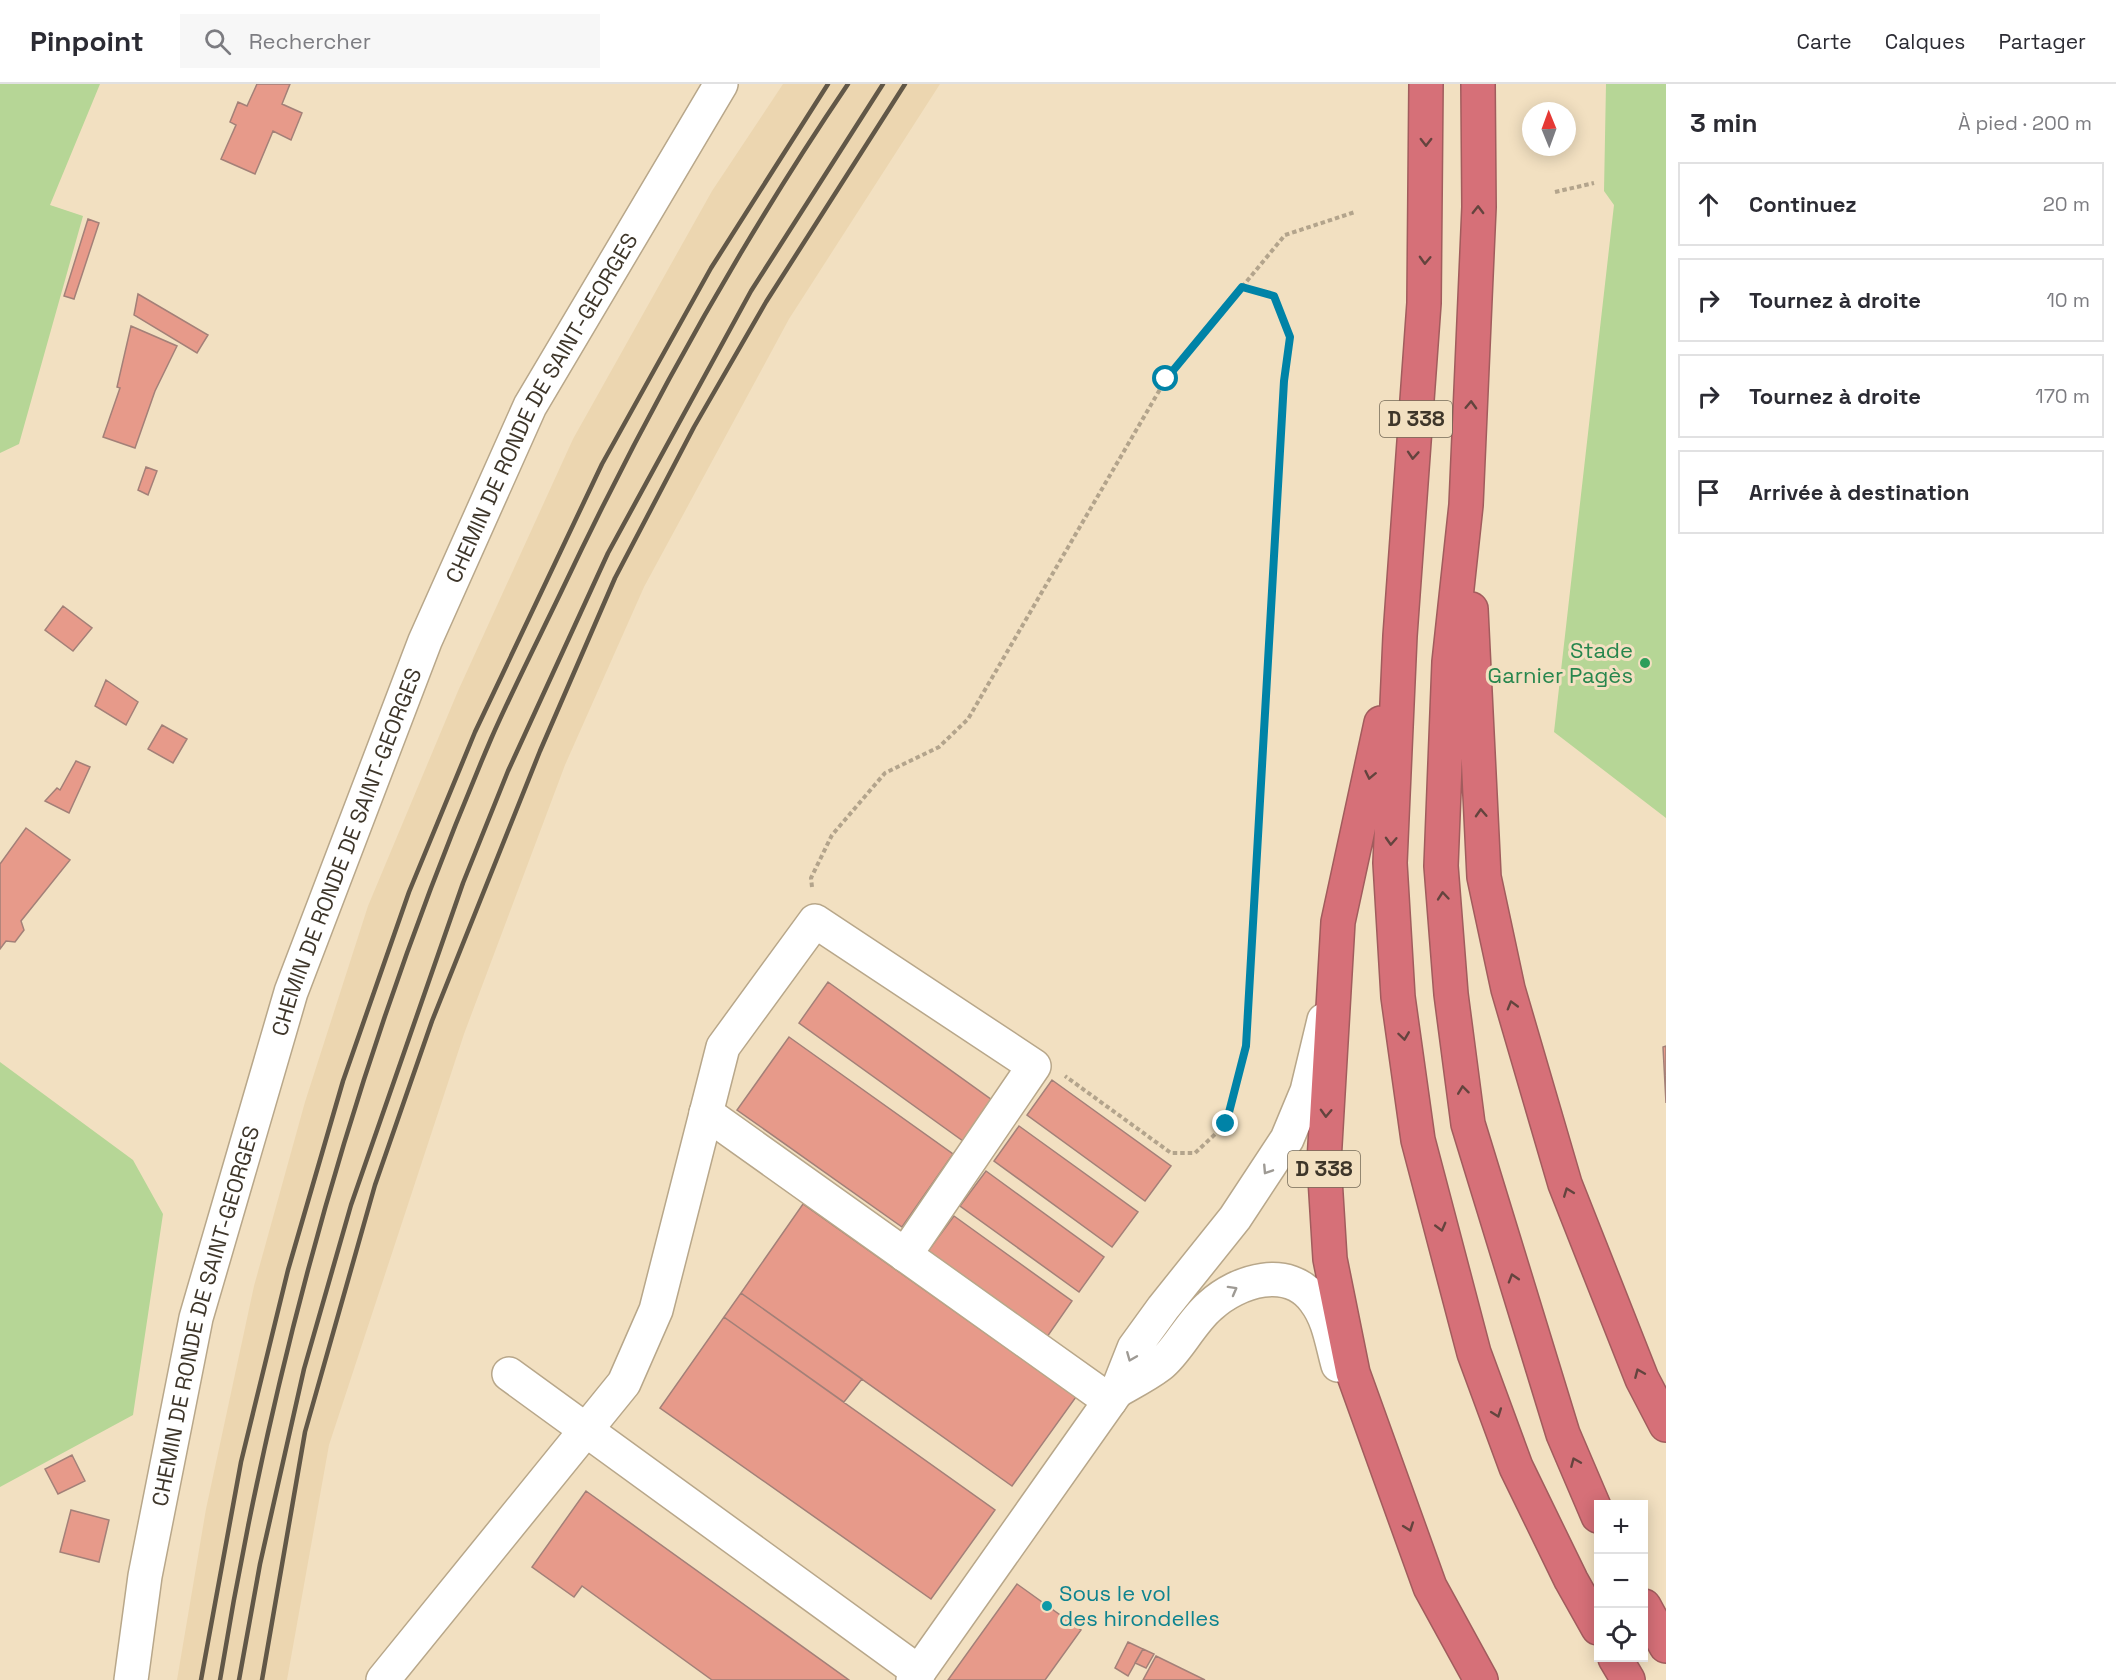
<!DOCTYPE html>
<html lang="fr">
<meta charset="utf-8">
<style>
:root{--surface:#fff;--page:#f7f7f7;--text:#2b2b33;--muted:#7c7c81;--line:#e1e1e2}
body{margin:0;font-family:"Space Grotesk",sans-serif;background:var(--page);color:var(--text)}
.controls{position:absolute;right:18px;bottom:18px;display:grid;overflow:hidden;border-radius:0px;box-shadow:0 3px 15px #0003}
.controls button{width:54px;height:54px;display:grid;place-items:center;padding:0;border:0;border-bottom:2px solid var(--line);background:var(--surface);color:var(--text);font:30px sans-serif}
.compass{position:absolute;left:1522px;top:18px;width:54px;height:54px;border-radius:50%;background:var(--surface);box-shadow:0 3px 15px #0003;rotate:359deg}
.stop{position:absolute;width:18px;height:18px;margin:-14px;border:4px solid #0083a7;border-radius:50%;background:#fff}
.stop.end{background:#0083a7;border-color:#fff;box-shadow:0 2px 6px #0008}
.list{margin:0;padding:0;list-style:none}
h2{display:flex;justify-content:space-between;align-items:center;height:78px;margin:0;padding:0 24px;font-size:26px}
h2 small{font-size:20px;font-weight:400;color:var(--muted)}
.list li{display:grid;grid-template-columns:39px 1fr auto;gap:18px;align-items:center;box-sizing:border-box;height:84px;margin:0 12px 12px;padding:0 12px;border:2px solid var(--line);border-radius:0px}
.list b{display:block;font-size:22px;white-space:nowrap}
.list em{font-size:20px;font-style:normal;color:var(--muted)}
.icon{flex:none;width:33px;height:33px;fill:none;stroke:currentColor;stroke-width:2;stroke-linecap:round;stroke-linejoin:round}
.map{position:relative;flex:none;width:1666px;height:1596px;overflow:hidden}
header{display:flex;align-items:center;gap:36px;box-sizing:border-box;height:84px;padding:0 30px;background:var(--surface);border-bottom:2px solid var(--line)}
header strong{font-size:28px}
nav{display:flex;gap:33px;margin-inline-start:auto;font-size:21px}
.search{width:420px;height:54px;background:var(--page);display:flex;align-items:center;gap:15px;box-sizing:border-box;padding:0 21px;border-radius:0px;color:var(--muted);font-size:22px}
main{display:flex}
aside{flex:1;background:var(--surface)}
.map>svg:first-child{display:block}
</style>
<header>
<strong>Pinpoint</strong>
<div class="search"><svg class="icon" aria-label="search" viewBox="0 0 24 24"><circle cx="10" cy="10" r="6"/><path d="M15 15l6 6"/></svg>Rechercher</div>
<nav><a>Carte</a><a>Calques</a><a>Partager</a></nav>
</header>
<main>
<div class="map">
<svg width="1666" height="1596" viewBox="0 0 1666 1596">
<rect width="100%" height="100%" fill="#f2e0c1"/>
<path fill="#ecd6b0" d="M783,0H940L789,235L644,503L565,681L464,950L329,1361L287,1596H177L206,1425L254,1202L305,1018L368,822L458,607L573,355L712,107Z"/>
<path fill="#b6d696" d="M0,0H100L50,121L83,132L19,360L0,369Z
M1606,0H1666V734L1554,648L1614,121L1604,107Z
M0,978L133,1076L163,1130L133,1331L0,1403Z"/>
<path fill="#e79a8a" stroke="#a38078" stroke-width="1.5" d="M257,0H290L282,20L302,29L291,56L273,47L255,90L221,75L236,41L230,38L238,18L247,22Z
M88,135L99,139L74,215L64,212Z
M138,210L208,251L197,269L134,231Z
M131,242L177,262L155,307L135,364L103,353L120,304L117,303Z
M146,383L157,387L148,411L138,406Z
M63,522L92,544L73,567L45,546Z
M106,596L138,618L126,641L95,622Z
M162,641L187,655L173,679L148,665Z
M76,677L90,683L69,729L45,717L57,704L60,706Z
M26,744L70,776L21,837L24,846L15,858L6,857L0,865V780Z
M828,898L992,1016L963,1057L799,939Z
M789,953L953,1070L902,1143L737,1026Z
M1666,962V1019L1663,963Z
M1052,996L1171,1082L1145,1117L1027,1031Z
M1019,1042L1138,1128L1112,1163L994,1077Z
M986,1087L1104,1173L1079,1208L960,1122Z
M803,1120L1076,1313L1012,1402L741,1209Z
M954,1132L1072,1217L1047,1253L928,1167Z
M741,1209L862,1295L844,1318L724,1233Z
M724,1233L995,1426L931,1515L660,1324Z
M72,1371L85,1397L58,1410L45,1385Z
M586,1407L849,1596H712L582,1502L574,1513L532,1483Z
M71,1426L109,1436L99,1478L60,1468Z
M1017,1500L1081,1546L1045,1596H948Z
M1128,1558L1143,1565L1128,1592L1115,1584Z
M1143,1565L1154,1570L1146,1584L1135,1579Z
M1156,1572L1205,1596H1143Z"/>
<g fill="none" stroke-linecap="round" stroke-linejoin="round">
<defs>
<g id="minor">
<path d="M1324,936L1307,1007L1287,1055L1235,1134L1163,1224L1134,1264L1117,1307C1131,1299 1147,1291 1160,1281C1177,1268 1191,1238 1210,1222C1237,1197 1289,1180 1315,1217C1329,1235 1332,1260 1338,1281"/>
<path d="M706,1029L1110,1317"/>
<path d="M509,1290L919,1588"/>
<path id="s1" d="M131,1596L145,1492L196,1234L291,908L425,557L530,322L721,0"/>
<path d="M383,1596L624,1299L656,1226L723,963L815,837L1034,982L905,1171"/>
<path d="M913,1596L1117,1307"/>
</g>
<path id="highway" d="M1426,0L1424,219L1400,552L1390,779L1398,913L1418,1056L1474,1269L1516,1383L1571,1496L1598,1544
M1478,0L1479,123L1466,421L1449,578L1441,782L1451,910L1468,1040L1563,1350L1598,1432
M1471,525L1484,793L1508,905L1565,1100L1642,1295L1666,1341
M1381,639L1338,838L1324,1078L1330,1175L1353,1289L1430,1503L1481,1596
M1644,1522L1666,1562
M1615,1574L1628,1596"/>
</defs>
<use href="#minor" stroke="#b8a78a" stroke-width="36"/>
<use href="#highway" stroke="#a15c5d" stroke-width="36"/>
<path stroke="#b3a48c" stroke-width="4" stroke-dasharray="4.5 3" stroke-linecap="butt" d="M1555,108L1594,99
M1242,203L1285,151L1355,128
M812,803L811,794L832,751L885,689L939,663L968,635L1166,295L1242,203L1274,212L1290,253L1284,297L1246,962L1226,1040L1195,1069H1171L1065,992"/>
<use href="#minor" stroke="#fff" stroke-width="33"/>
<use href="#highway" stroke="#d67078" stroke-width="33"/>
<path stroke="#615747" stroke-width="4.5" d="M201,1596L241,1378L288,1186L343,997L409,808L475,648L602,380L711,184L828,0
M220,1596C273,1273 362,957 491,655C513,605 538,556 562,506C645,331 739,161 848,0
M239,1596L260,1480L304,1285L351,1121L463,799L508,687L608,469L751,207L883,0
M262,1596L305,1348L375,1101L432,937L540,667L615,494L694,343L766,218L905,0"/>
</g>
<defs><path id="oneway-chevron" d="M-2-3.5L2.5 0L-2 3.5" fill="none" stroke-width="1.6" stroke-linecap="round" stroke-linejoin="round" transform="scale(1.5)"/></defs>
<g stroke="#64443e">
<use href="#oneway-chevron" transform="translate(1426 58) rotate(90)"/>
<use href="#oneway-chevron" transform="translate(1478 126) rotate(-89)"/>
<use href="#oneway-chevron" transform="translate(1425 176) rotate(92)"/>
<use href="#oneway-chevron" transform="translate(1471 321) rotate(-88)"/>
<use href="#oneway-chevron" transform="translate(1413 371) rotate(94)"/>
<use href="#oneway-chevron" transform="translate(1370 691) rotate(102)"/>
<use href="#oneway-chevron" transform="translate(1481 729) rotate(-93)"/>
<use href="#oneway-chevron" transform="translate(1391 757) rotate(93)"/>
<use href="#oneway-chevron" transform="translate(1443 812) rotate(-95)"/>
<use href="#oneway-chevron" transform="translate(1512 921) rotate(-106)"/>
<use href="#oneway-chevron" transform="translate(1404 952) rotate(82)"/>
<use href="#oneway-chevron" transform="translate(1463 1006) rotate(-97)"/>
<use href="#oneway-chevron" transform="translate(1326 1029) rotate(92)"/>
<use href="#oneway-chevron" transform="translate(1568 1108) rotate(-111)"/>
<use href="#oneway-chevron" transform="translate(1441 1143) rotate(75)"/>
<use href="#oneway-chevron" transform="translate(1513 1194) rotate(-107)"/>
<use href="#oneway-chevron" transform="translate(1639 1289) rotate(-113)"/>
<use href="#oneway-chevron" transform="translate(1497 1329) rotate(70)"/>
<use href="#oneway-chevron" transform="translate(1575 1378) rotate(-113)"/>
<use href="#oneway-chevron" transform="translate(1409 1443) rotate(70)"/>
</g>
<g stroke="#9e9a94">
<use href="#oneway-chevron" transform="translate(1267 1086) rotate(123)"/>
<use href="#oneway-chevron" transform="translate(1233 1206) rotate(-29)"/>
<use href="#oneway-chevron" transform="translate(1131 1273) rotate(112)"/>
</g>
<g fill="none" stroke-linecap="round" stroke-linejoin="round">
<path stroke="#0083a7" stroke-width="8" d="M1166,295L1242,203L1274,212L1290,253L1284,297L1246,962L1226,1040"/>
</g>
<circle fill="#2e9e5b" stroke="#f2e0c1" stroke-width="2" cx="1645" cy="579" r="6"/>
<circle fill="#0f9aa8" stroke="#f2e0c1" stroke-width="2" cx="1047" cy="1522" r="6"/>
<g text-anchor="middle" stroke-width="6" stroke-linejoin="round" paint-order="stroke">
<g fill="#f2e0c1" stroke="#746957" stroke-width="1.5">
<rect x="1380" y="317" width="72" height="36" rx="4.5"/>
<rect x="1288" y="1067" width="72" height="36" rx="4.5"/>
</g>
<g font-size="21" font-weight="bold" fill="#3e362a">
<text x="1416" y="342">D 338</text>
<text x="1324" y="1092">D 338</text>
</g>
<g font-size="22" fill="#3e362a" stroke="#f2e0c1">
<text dy="8" stroke="none"><textPath href="#s1" startOffset="1344">CHEMIN DE RONDE DE SAINT-GEORGES</textPath></text>
<text dy="8" stroke="none"><textPath href="#s1" startOffset="858">CHEMIN DE RONDE DE SAINT-GEORGES</textPath></text>
<text dy="8" stroke="none"><textPath href="#s1" startOffset="372">CHEMIN DE RONDE DE SAINT-GEORGES</textPath></text>
</g>
<g font-size="22" fill="#27864d" stroke="#f2e0c1" text-anchor="end">
<text x="1633" y="574">Stade<tspan x="1633" dy="25">Garnier Pagès</tspan></text>
</g>
<g font-size="22" fill="#0d838f" stroke="#f2e0c1" text-anchor="start">
<text x="1059" y="1517">Sous le vol<tspan x="1059" dy="25">des hirondelles</tspan></text>
</g>
</g>
</svg>
<div class="controls">
<button>+</button>
<button>−</button>
<button><svg class="icon" aria-label="locate" viewBox="0 0 24 24"><circle cx="12" cy="12" r="6"/><path d="M12 2v4M12 18v4M2 12h4M18 12h4"/></svg></button>
</div>
<svg class="compass" viewBox="-18 -18 36 36"><path d="M0-13l5 13h-10z" fill="#e53935"/><path d="M0 13l5-13h-10z" fill="#7c7c81"/></svg>
<div class="stop" style="left:1166px;top:295px"></div>
<div class="stop end" style="left:1226px;top:1040px"></div>
</div>
<aside>
<h2>3 min<small>À pied · 200 m</small></h2>
<ul class="list">
<li><svg class="icon" aria-label="ahead" viewBox="0 0 24 24"><path d="M12 20V5M6 11l6-6 6 6"/></svg><div><b>Continuez</b></div><em>20 m</em></li>
<li><svg class="icon" aria-label="right" viewBox="0 0 24 24"><path d="M7 20v-9h11M14 6l5 5-5 5"/></svg><div><b>Tournez à droite</b></div><em>10 m</em></li>
<li><svg class="icon" aria-label="right" viewBox="0 0 24 24"><path d="M7 20v-9h11M14 6l5 5-5 5"/></svg><div><b>Tournez à droite</b></div><em>170 m</em></li>
<li><svg class="icon" aria-label="arrive" viewBox="0 0 24 24"><path d="M6 21V4h12l-3 4 3 4H6"/></svg><div><b>Arrivée à destination</b></div></li>
</ul>
</aside>
</main>
